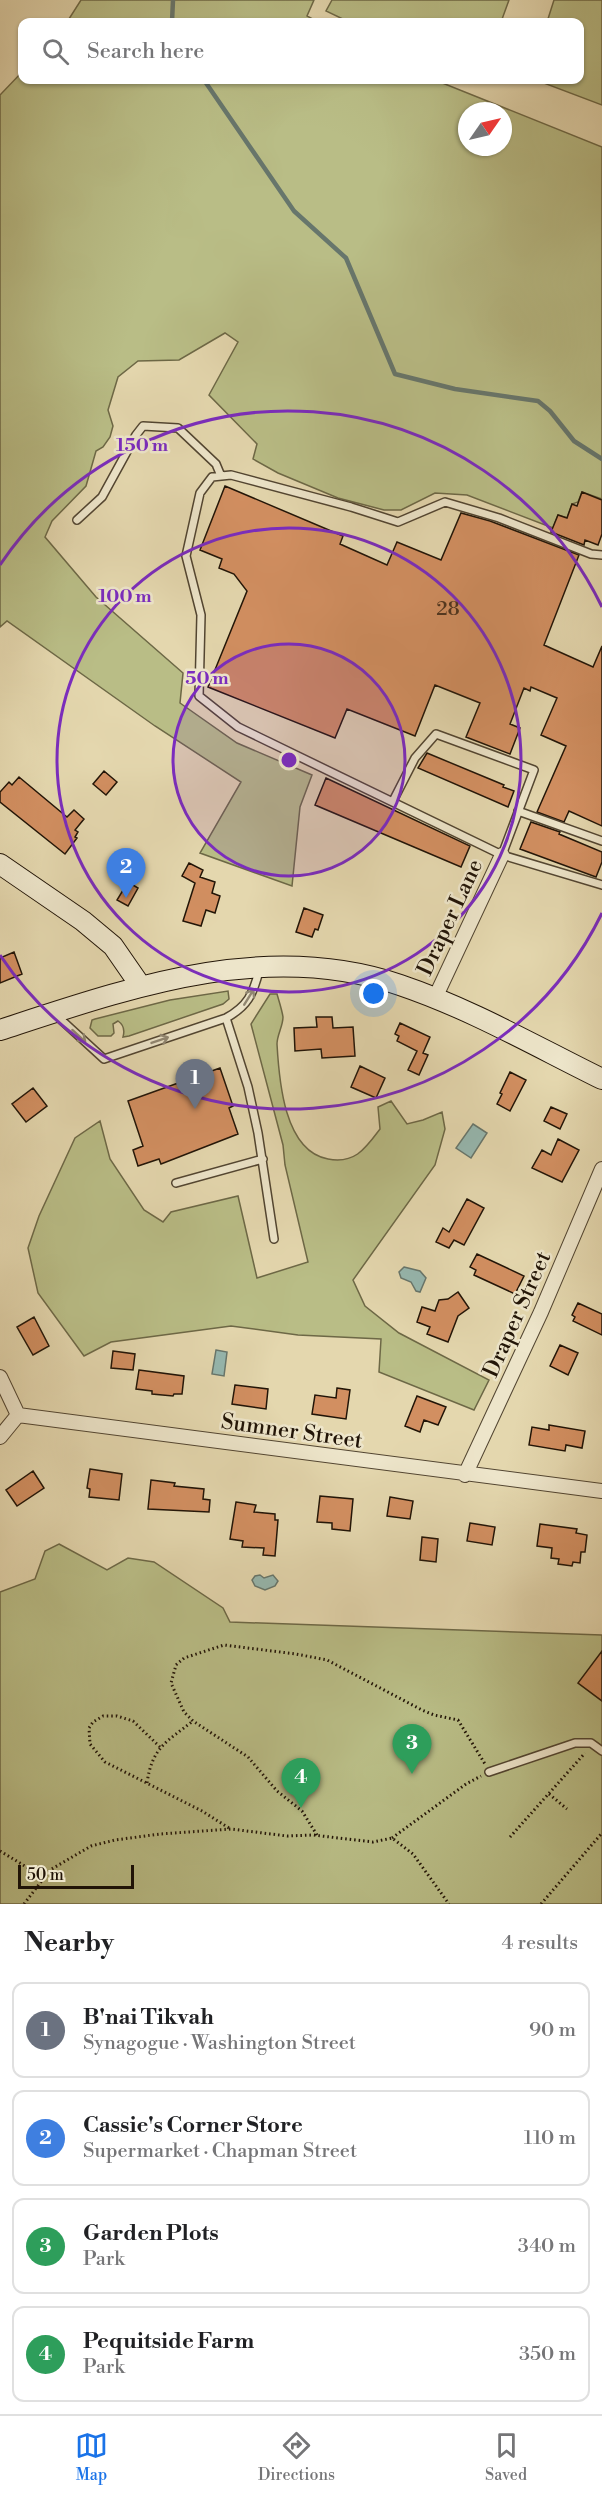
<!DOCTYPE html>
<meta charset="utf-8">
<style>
:root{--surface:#fff;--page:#f2f2f2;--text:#202124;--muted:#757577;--line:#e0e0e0;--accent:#1a73e8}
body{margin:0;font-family:"Libre Bodoni",serif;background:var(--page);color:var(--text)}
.compass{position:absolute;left:458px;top:102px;width:54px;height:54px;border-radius:50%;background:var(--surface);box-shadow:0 2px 4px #0004;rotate:56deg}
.scale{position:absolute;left:18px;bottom:15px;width:116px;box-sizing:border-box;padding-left:6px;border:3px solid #211407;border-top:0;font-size:16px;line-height:21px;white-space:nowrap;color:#211407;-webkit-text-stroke:4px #ede5ca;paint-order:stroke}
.you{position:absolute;left:374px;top:994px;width:21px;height:21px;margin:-15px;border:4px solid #fff;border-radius:50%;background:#1a73e8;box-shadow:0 0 0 9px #1a73e833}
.badge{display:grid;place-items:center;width:39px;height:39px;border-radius:50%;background:var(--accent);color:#fff;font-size:20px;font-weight:700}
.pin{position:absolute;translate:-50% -50px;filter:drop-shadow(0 2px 3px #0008)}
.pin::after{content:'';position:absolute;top:32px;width:21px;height:18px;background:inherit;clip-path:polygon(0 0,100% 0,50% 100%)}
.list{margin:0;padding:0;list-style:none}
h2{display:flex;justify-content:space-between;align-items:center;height:78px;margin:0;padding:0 24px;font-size:26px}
h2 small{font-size:20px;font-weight:400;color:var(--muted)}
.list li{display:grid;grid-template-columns:39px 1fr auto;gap:18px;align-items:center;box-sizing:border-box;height:96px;margin:0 12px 12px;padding:0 12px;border:2px solid var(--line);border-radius:12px}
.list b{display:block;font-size:22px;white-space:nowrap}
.list p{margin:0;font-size:20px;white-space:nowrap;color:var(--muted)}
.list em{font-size:20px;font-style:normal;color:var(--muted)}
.icon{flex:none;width:33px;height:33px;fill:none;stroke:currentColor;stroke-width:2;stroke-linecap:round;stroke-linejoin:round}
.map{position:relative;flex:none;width:602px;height:1904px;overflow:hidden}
.search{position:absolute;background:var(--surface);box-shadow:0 2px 4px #0004;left:18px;right:18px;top:18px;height:66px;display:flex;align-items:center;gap:15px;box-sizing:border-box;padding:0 21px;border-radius:12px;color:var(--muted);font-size:22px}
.sheet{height:510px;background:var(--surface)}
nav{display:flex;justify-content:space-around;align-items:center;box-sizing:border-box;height:84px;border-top:2px solid var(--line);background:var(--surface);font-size:16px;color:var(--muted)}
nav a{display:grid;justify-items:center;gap:3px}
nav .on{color:var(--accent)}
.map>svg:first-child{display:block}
</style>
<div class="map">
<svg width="602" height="1904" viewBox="0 0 602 1904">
<rect width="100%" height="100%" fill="#e4d7ae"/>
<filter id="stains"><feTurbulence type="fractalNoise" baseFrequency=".00333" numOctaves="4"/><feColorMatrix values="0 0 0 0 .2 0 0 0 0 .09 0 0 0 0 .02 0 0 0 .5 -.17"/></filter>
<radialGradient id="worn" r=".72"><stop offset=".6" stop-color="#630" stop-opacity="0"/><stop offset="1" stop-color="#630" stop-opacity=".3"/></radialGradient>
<path fill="#b9bd86" stroke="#6d6846" stroke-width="1.5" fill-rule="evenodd" d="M81,0H314L307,16L318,22H67Z
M332,0H509L501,22H349L326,11Z
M554,0H602V105L541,82L540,80H580V22H547Z
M22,72V80H435L602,147V499L582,492L578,502L572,504L567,518L558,515L553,528L467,495L435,493L401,510H384L338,498L278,473L253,459L257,444L209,395L238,342L225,333L179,360L138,361L118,377L108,410L113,426L110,437L103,447L96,451L86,486L52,521L45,537L96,597L183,673L180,703L237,743L312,775L300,807L292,886L200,853L241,782L155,726L7,621L0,627V95ZM467,111H503V147H467Z
M228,991L229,999L223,1004L129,1036L123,1037C125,1030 124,1025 118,1021L113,1024L114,1033L111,1036H98L90,1028L92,1020L95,1019L170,1000Z
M270,994H277C279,1001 282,1010 283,1017C283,1026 277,1035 277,1044C279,1080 284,1151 328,1159C355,1164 365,1149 380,1129L378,1107L391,1101L407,1124L423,1120L442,1112L445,1129L435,1165L353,1280L365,1306L399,1333L489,1380L474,1410L379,1372L381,1339L298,1335L231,1326L111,1342L84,1356L38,1293L28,1248L39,1216L75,1138L100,1121L110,1159L144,1210L163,1222L171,1212L238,1196L257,1278L308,1262L285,1165L283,1145L251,1024Z
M59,1544L107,1570L128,1558L154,1562L223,1608L230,1622L602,1635V1904H0V1592L35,1579L45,1551Z"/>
<path fill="#96b8b0" stroke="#67766c" stroke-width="1.5" d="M473,1124L487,1133L471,1158L456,1148Z
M404,1267L420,1271L426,1278L420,1292L416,1291L411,1282L401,1278L399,1272Z
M216,1350L227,1352L224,1376L212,1374Z
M260,1575L264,1578L273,1575L278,1581L275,1586L265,1590L255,1586L252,1580L255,1576Z"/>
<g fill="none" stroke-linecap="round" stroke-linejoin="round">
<path stroke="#67766c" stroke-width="4.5" d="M172,22L173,0
M204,80L294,211L346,258L395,374L455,389L538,401L550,411L574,441L602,459"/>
</g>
<path fill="#d28f61" stroke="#211407" stroke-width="1.5" d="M225,486L343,536L340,544L387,565L397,542L441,560L461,513L490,521L579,555L544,645L593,667L602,646V826L569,811L564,822L537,812L566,746L541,735L557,698L531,687L530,691L524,688L510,724L520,728L510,754L466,737L480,703L435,685L415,736L347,709L335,738L208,687L247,591L234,574L219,568L222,559L200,550Z
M582,492L602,500V534L598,545L585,540L584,545L551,532L558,515L567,518L572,504L577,506Z
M427,753L504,785L503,787L514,791L508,807L418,768Z
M104,771L117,782L106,795L93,784Z
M19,777L67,817L74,810L84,819L75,830L78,832L75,837L77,838L65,854L0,802V792L9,782L12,785Z
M326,778L470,846L461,867L315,805Z
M531,822L560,832L559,834L602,852V862L596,877L520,849Z
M189,863L203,870L200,877L215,882L212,893L220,896L215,913L206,910L201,926L183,921L195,883L182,876Z
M128,882L138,888L128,906L117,900Z
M304,908L323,915L318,930L315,929L312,937L296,932Z
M14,952L22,974L0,983V958Z
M316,1017H332L333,1028L353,1027L355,1056L322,1058L321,1049L295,1051L294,1028L317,1027Z
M400,1023L430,1037L423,1053L428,1055L419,1075L408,1070L417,1051L397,1041L399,1036L395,1034Z
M360,1066L385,1078L376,1098L351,1087Z
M220,1068L233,1106L229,1108L238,1134L161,1164L159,1159L138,1166L133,1150L143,1146L128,1101Z
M510,1072L526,1080L510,1111L497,1104L502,1094L500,1093Z
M33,1088L47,1106L26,1122L12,1104Z
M551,1107L567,1114L560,1129L544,1121Z
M558,1139L579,1150L562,1182L532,1168L542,1150L551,1155Z
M467,1199L484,1208L464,1245L454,1240L449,1248L436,1242L443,1228L449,1232Z
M477,1254L524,1276L515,1294L474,1275L476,1270L470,1267Z
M458,1292L469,1308L458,1316L448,1342L427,1334L430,1327L417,1322L422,1307L435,1311L439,1300L448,1299Z
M578,1303L602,1314V1335L573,1321L575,1317L572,1315Z
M34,1317L49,1346L33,1355L17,1327Z
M560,1345L578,1353L568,1375L550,1366Z
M113,1351L135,1354L133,1370L111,1368Z
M139,1370L184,1376L182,1394H174L173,1396L152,1394V1391L136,1389Z
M235,1385L268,1389L266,1409L232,1404Z
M337,1388L350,1390L346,1419L312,1414L315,1395L336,1398Z
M417,1396L446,1407L438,1425L424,1420L420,1432L405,1426Z
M549,1425L585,1431L582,1448L566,1445L565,1451L529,1445L532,1427L549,1430Z
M90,1469L122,1474L119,1500L89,1497L90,1489L87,1488Z
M33,1471L44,1488L17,1506L6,1490Z
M151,1480L175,1483L174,1486L204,1489L203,1499L210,1500L209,1512L148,1509Z
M320,1496L353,1499L350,1531L332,1529V1523L317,1522Z
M390,1497L413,1501L410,1519L387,1516Z
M236,1502L256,1505L254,1512L275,1514V1520H278L275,1556L263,1555L264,1548L242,1547L243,1541L230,1539Z
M470,1523L495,1527L492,1545L467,1541Z
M540,1524L577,1529L576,1533L587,1535L585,1552H581L580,1563L573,1562L572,1566L558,1564L559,1559L551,1558L552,1548L537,1546Z
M422,1537L438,1539L436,1562L420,1560Z
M602,1651V1701L578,1683Z"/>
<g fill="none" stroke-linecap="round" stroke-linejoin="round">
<defs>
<path id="lane" d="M77,520L102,497L136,435L143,426L178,428L216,464L221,476
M602,555L591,554L499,518L445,502L398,522L351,507L231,475L212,477L200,493L186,556L201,615L199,696L238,727L502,855L602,885
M393,801L415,758L436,734L534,770L502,855
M518,811L602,841
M57,1016L104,1059L226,1018C248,1006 253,994 259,971
M226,1018L248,1087L258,1133L274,1239
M176,1183L263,1159
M489,1772L575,1743H591L602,1751"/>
<path id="street" d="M435,998L502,855
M0,1377L18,1415L602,1491
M0,1437L18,1415
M465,1475L541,1312L602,1169"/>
<path id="secondary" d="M0,864L83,921L113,946L140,985
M0,1030C129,988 265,939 400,985C471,1009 535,1046 602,1079"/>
</defs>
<use href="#lane" stroke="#524531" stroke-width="10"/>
<use href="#street" stroke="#524531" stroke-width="16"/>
<use href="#secondary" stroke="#211407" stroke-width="22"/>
<path stroke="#211407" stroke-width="3" stroke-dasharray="1.5 3" stroke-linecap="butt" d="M160,1747L133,1721L117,1716H103L93,1722L89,1728L90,1744L105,1762L202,1811L229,1828
M147,1783C152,1748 166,1742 193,1721
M549,1794L567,1809
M317,1835L302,1811L277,1791L248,1757L193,1721L184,1712L171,1683L176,1665L184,1658L224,1645L296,1654L327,1660L422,1710L434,1715L458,1720L485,1764
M510,1837L585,1753
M392,1838L466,1784L481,1776
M0,1851L43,1877
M24,1904L50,1870L91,1846L115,1840L160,1834L231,1829L287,1836L313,1835L373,1842L392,1838L413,1854L449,1904
M541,1904L602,1833"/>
<use href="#lane" stroke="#ede5ca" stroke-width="7"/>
<use href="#street" stroke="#ede5ca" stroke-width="14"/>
<use href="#secondary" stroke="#ede5ca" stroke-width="20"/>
</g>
<defs><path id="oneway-shaft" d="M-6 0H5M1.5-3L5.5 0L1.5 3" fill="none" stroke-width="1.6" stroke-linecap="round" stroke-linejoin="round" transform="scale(1.5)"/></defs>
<g stroke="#918772">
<use href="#oneway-shaft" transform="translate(249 997) rotate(-58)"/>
<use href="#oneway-shaft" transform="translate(79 1036) rotate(42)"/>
<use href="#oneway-shaft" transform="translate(160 1040) rotate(-19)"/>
</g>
<circle cx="289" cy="760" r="116" fill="#7b2cbf" fill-opacity=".12"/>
<g fill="none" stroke="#7b2cbf" stroke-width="3">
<circle cx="289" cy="760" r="116"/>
<circle cx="289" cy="760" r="232"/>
<path d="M602 913A348 348 0 0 1 0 955M0 565A348 348 0 0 1 602 607"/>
</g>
<g text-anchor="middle" stroke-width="5" stroke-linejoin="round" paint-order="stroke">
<g font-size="20" fill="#4d331e">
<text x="448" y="615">28</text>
</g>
<g font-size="22" fill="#211407" stroke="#ede5ca">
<text transform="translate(449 917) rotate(-65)" y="8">Draper Lane</text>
<text transform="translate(516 1314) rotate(-66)" y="8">Draper Street</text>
<text transform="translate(292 1430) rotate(8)" y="8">Sumner Street</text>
</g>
</g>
<circle cx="289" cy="760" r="9" fill="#7b2cbf" stroke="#ede5ca" stroke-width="3"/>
<g font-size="18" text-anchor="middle" font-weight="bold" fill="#7b2cbf" stroke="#ede5ca" stroke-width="5" stroke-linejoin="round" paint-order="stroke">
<text x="142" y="451">150 m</text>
<text x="125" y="602">100 m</text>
<text x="207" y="684">50 m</text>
</g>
<rect width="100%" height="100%" filter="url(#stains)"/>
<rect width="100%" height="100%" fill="url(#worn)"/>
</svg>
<svg class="compass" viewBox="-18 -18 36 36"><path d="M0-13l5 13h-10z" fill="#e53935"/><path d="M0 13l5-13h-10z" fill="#757577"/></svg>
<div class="scale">50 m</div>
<div class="you"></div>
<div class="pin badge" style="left:195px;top:1109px;background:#6b7280">1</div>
<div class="pin badge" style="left:126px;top:898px;background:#3f7fe0">2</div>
<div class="pin badge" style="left:412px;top:1774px;background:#2e9e5b">3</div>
<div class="pin badge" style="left:301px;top:1808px;background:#2e9e5b">4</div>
<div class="search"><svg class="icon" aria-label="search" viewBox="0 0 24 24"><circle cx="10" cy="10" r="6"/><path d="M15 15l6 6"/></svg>Search here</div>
</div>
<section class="sheet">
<h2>Nearby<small>4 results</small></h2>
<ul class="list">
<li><span class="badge" style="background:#6b7280">1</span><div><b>B'nai Tikvah</b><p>Synagogue · Washington Street</p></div><em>90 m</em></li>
<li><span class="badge" style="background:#3f7fe0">2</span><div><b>Cassie's Corner Store</b><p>Supermarket · Chapman Street</p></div><em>110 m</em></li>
<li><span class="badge" style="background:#2e9e5b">3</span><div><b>Garden Plots</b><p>Park</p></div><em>340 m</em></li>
<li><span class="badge" style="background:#2e9e5b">4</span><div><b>Pequitside Farm</b><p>Park</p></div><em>350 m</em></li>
</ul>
</section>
<nav>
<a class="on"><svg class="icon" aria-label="map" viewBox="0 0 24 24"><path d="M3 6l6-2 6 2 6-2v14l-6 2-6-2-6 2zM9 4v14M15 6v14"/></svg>Map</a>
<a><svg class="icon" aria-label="directions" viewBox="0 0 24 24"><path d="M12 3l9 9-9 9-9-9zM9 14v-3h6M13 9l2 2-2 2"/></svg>Directions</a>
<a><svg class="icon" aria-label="saved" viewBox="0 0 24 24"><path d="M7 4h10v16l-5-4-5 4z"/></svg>Saved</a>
</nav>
